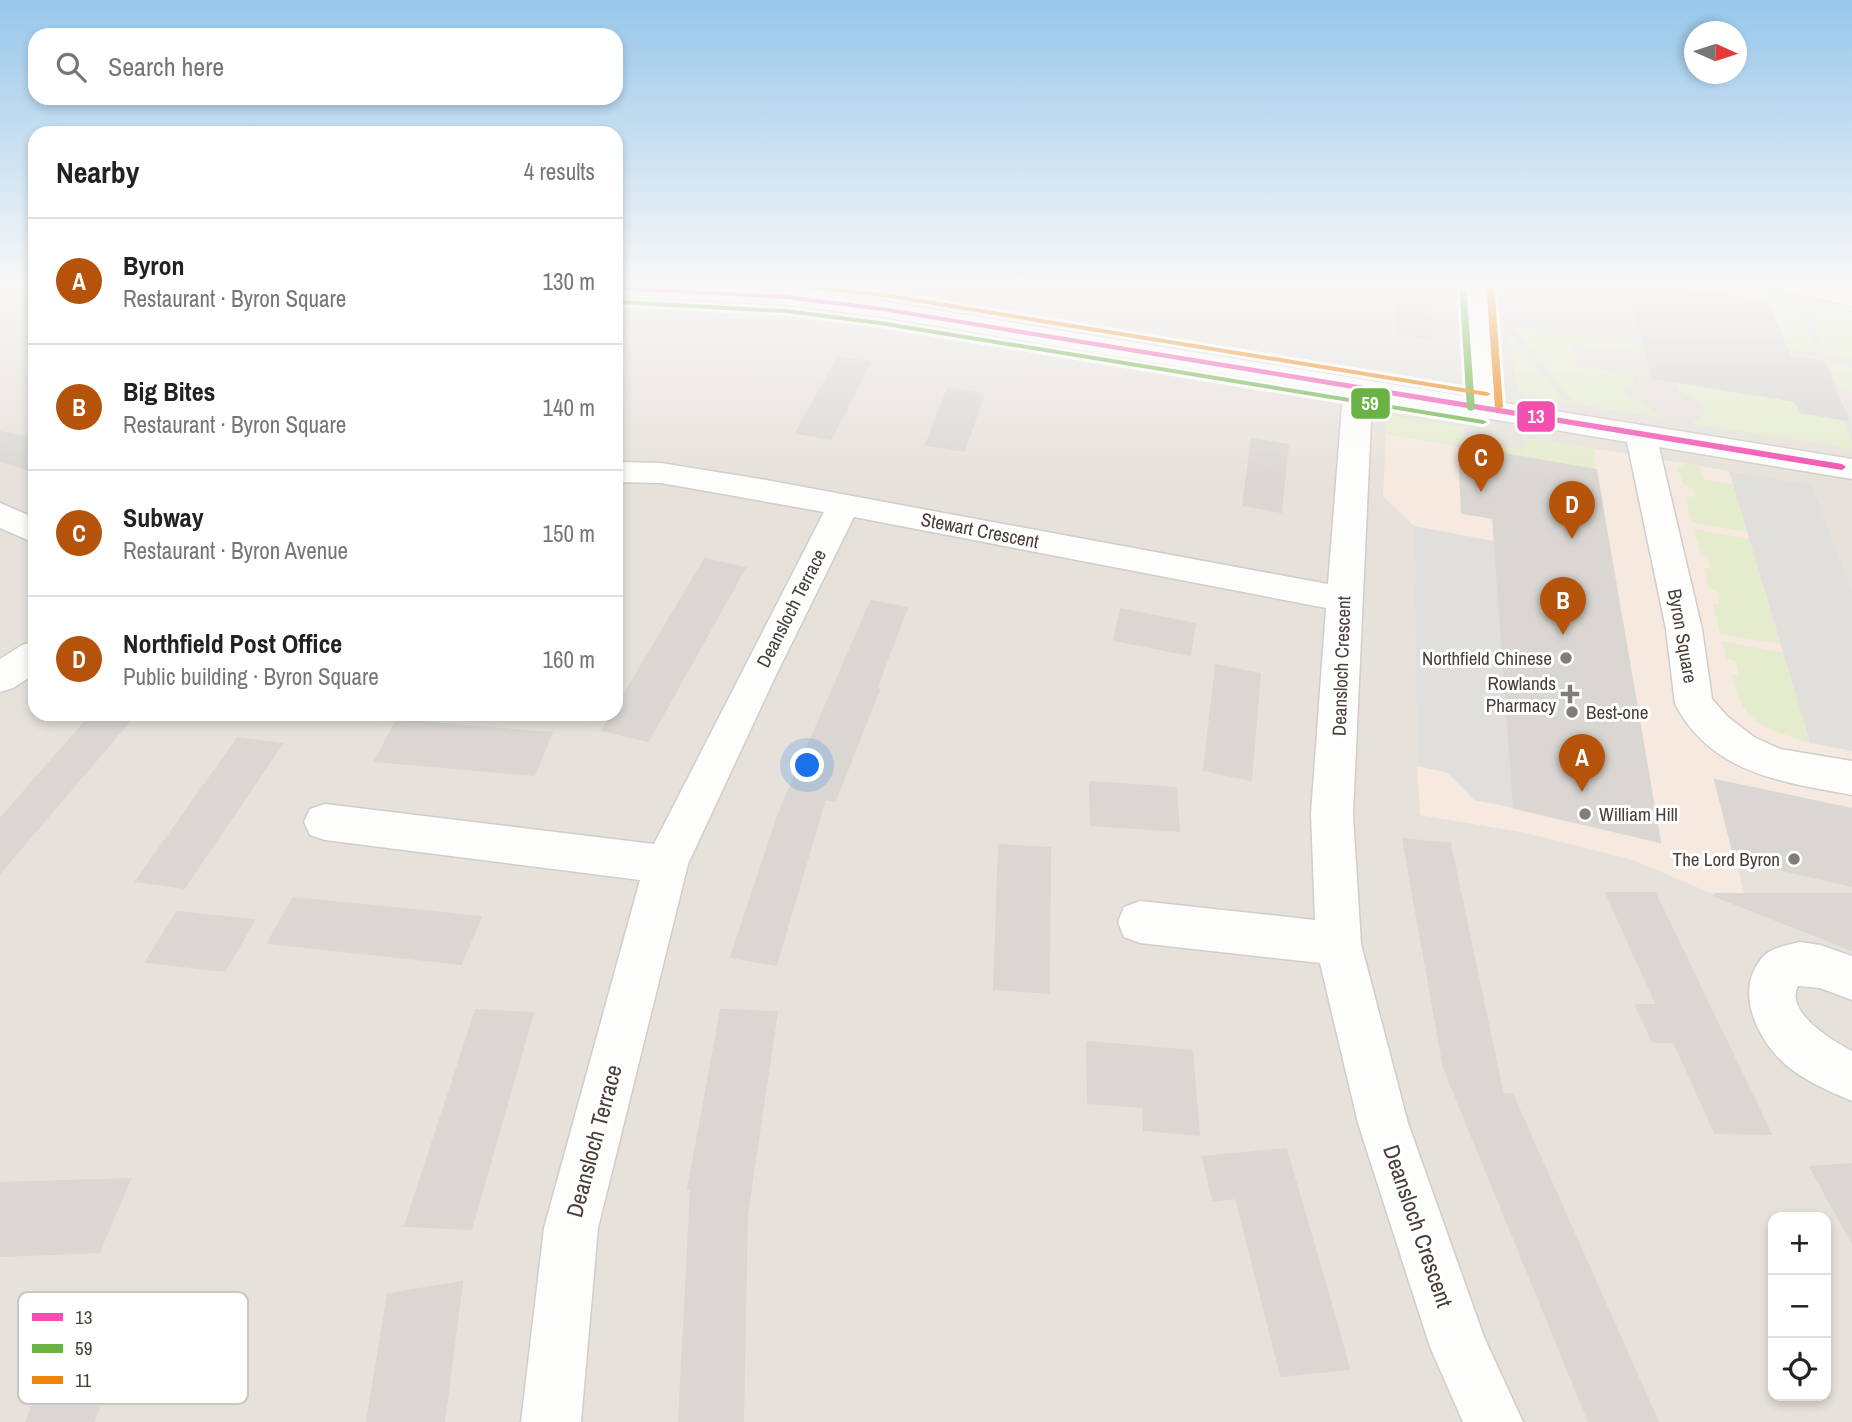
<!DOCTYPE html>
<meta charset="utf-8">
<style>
:root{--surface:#fff;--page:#f2f2f2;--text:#222;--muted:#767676;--line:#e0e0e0;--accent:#b45309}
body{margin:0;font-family:"Archivo Narrow",sans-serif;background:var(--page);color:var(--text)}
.controls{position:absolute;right:21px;bottom:21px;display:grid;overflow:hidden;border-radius:14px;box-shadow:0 4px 10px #0003}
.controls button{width:63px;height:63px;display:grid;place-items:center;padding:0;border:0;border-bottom:2px solid var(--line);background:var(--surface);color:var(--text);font:35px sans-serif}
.compass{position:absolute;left:1684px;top:21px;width:63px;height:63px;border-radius:50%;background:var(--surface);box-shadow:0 4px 10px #0003;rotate:93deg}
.you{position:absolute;left:808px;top:766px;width:24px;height:24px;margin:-18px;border:5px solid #fff;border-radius:50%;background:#1a73e8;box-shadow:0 0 0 10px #1a73e833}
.badge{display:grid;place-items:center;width:46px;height:46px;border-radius:50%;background:var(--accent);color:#fff;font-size:23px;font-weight:700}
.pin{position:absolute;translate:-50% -58px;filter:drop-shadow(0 2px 4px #0008)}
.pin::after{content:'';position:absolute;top:37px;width:24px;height:21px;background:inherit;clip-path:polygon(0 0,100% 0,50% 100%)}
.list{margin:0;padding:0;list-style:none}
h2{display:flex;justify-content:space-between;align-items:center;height:91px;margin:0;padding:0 28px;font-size:30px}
h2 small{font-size:23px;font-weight:400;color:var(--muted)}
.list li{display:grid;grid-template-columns:46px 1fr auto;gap:21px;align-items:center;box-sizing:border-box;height:126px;padding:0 28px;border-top:2px solid var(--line)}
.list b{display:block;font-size:26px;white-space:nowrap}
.list p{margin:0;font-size:23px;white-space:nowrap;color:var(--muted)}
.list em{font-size:23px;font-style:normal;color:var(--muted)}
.icon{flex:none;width:38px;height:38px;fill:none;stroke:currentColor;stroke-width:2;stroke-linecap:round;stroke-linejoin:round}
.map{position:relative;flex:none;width:1852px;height:1422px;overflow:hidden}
.search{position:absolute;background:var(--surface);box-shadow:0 4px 10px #0003;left:28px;top:28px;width:595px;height:77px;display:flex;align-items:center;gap:18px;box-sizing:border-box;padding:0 24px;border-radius:21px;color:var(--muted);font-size:26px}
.panel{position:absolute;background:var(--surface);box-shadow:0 4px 10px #0003;left:28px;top:126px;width:595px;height:595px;border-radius:21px}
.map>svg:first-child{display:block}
</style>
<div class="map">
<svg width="1852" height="1422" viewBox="0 0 1852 1422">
<rect width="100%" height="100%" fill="#f2f0ed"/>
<path fill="#e6e1da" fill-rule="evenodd" d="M0,282H35V714H616V282H1852V1422H0ZM1773,1217H1826V1396H1773Z"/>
<path fill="#f5e9e0" d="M1386,434L1595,470L1593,448L1812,485L1852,591V809L1716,780L1748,909L1633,860L1526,833L1420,815L1417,766L1414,526L1383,496Z"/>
<path fill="#e4eccd" d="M1635,282H1743L1763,291L1798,300L1817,353L1750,344L1778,328L1767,301Z
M1806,302L1852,309V359L1825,355Z
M1512,326L1644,346L1646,353L1572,343L1576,366L1632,375L1634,383L1620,389L1663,418L1576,404Z
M1509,332L1565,402L1518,393Z
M1828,363L1852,367V392L1840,390Z
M1676,382L1795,401L1800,412L1842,419L1852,441V449L1690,423L1705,415L1703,404L1679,390Z
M1395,416L1464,427V440L1524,450L1523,437L1593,448L1596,470L1386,434L1387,419Z
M1685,463L1699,465L1704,479L1733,485L1747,532L1692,522L1685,496L1695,497L1693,489L1683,484L1678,469Z
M1694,529L1749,539L1780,644L1720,634L1713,604L1720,605L1717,591L1709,589L1704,568H1710L1707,556L1701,555Z
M1722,641L1783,653L1810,743C1764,728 1742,724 1731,674L1739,675L1736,661L1726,658Z"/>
<path fill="#e1dfdc" d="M1729,471L1812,485L1852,591V751L1810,743Z
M1414,526L1494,541L1514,808L1474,800L1448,773L1417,766Z"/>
<path fill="#dad7d3" stroke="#dbd6d2" stroke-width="2" d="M1396,282L1429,284L1432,339L1397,333Z
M1627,282L1767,301L1790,357L1824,362L1848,420L1800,412L1795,401L1653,378Z
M838,357L871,362L831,439L796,433Z
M948,388L984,394L964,451L926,445Z
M0,432L35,439V471L0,461Z
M1252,439L1288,445L1281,512L1243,505Z
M1459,446L1596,470L1660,842L1514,808L1493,518L1462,513Z
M705,559L745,568L648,741L602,730L612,714H616V708Z
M871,601L907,608L876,689L879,690L835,801L825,799L776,965L731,957L779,813Z
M1121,609L1195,624L1190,655L1114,640Z
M1216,665L1260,674L1251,780L1204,770Z
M92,714L131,719L0,873V819Z
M397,720L478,727L552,733L534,775L375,761Z
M238,738L282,744L184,888L136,881Z
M1715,780L1852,809V886L1735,859Z
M1090,782L1176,788L1179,831L1091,825Z
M1403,839L1450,844L1503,1095L1512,1094L1658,1422H1589L1444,1068Z
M999,845L1050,848L1049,993L994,989Z
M1606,893H1655L1771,1134L1715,1133L1674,1042H1653L1636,1005H1657Z
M1715,894H1852V950L1715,896Z
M293,898L434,912L481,917L461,964L268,943Z
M177,912L254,920L225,971L146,962Z
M476,1010L533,1013L471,1229L405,1226Z
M721,1010L777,1012L747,1214L743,1422H679L691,1189H688Z
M1087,1042L1192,1051L1199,1135L1144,1130L1143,1107L1088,1103Z
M1286,1149L1334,1314L1349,1369L1281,1376L1236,1198L1213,1201L1203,1157Z
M1852,1164V1242L1810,1167Z
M130,1179L99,1252L0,1256V1183Z
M462,1282L444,1422H367L388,1294Z
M140,1302L93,1422H26L75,1304Z"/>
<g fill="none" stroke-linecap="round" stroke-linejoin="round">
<defs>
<path id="minor" d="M616,282L786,289L882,301L1470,397L1463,282H1489L1499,402L1852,459V479L1659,447L1702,629L1712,699L1728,717L1754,737L1780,749L1852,761V795C1782,782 1712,774 1675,704L1666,629L1627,442L1372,399L1353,814L1361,944L1408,1123L1484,1337L1523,1422H1463L1430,1347L1358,1123L1320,963L1140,943L1124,937L1118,922L1124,907L1140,901L1315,920L1311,814L1326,608L854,517L776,675L688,864L598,1228L581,1422H521L544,1228L640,880L325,840L310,835L304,822L310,809L325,804L654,844L824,512L661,483L616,482V462L661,463L760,479L1328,584L1343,394L882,317L786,305L616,296Z
M1763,282H1811L1852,290V306L1767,287Z
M0,503L35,518V543L0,528Z
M35,641V674L13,688L0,692V659L22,645Z
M1800,942L1820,945L1852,956V1000L1820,988L1798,986C1784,1012 1833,1041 1852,1051V1101C1829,1091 1805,1081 1786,1065C1758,1041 1734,992 1761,959C1769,948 1787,945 1800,942Z"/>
</defs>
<use href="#minor" stroke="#d0cdca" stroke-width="3"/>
<use href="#minor" fill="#fdfdfc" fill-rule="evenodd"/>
<defs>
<path id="bus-1" d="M616,286L786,295L882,307L1842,464L1846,467L1842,470L882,311L786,299L616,290Z"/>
<path id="bus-2" d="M1459,282L1466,283L1475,409L1471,411L1467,409Z
M616,300L785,309L880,321L1483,420L1487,422L1483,424L880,325L785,313L616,304Z"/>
<path id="bus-3" d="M756,282H775L884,293L1487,392L1491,394L1487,396L884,297L759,284Z
M1486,282H1494L1503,407L1499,409L1495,407Z"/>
</defs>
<use href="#bus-1" stroke="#fff" stroke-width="6"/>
<use href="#bus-2" stroke="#fff" stroke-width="6"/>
<use href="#bus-3" stroke="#fff" stroke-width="6"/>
<use href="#bus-1" fill="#f24fb0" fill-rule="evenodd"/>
<use href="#bus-2" fill="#6ab244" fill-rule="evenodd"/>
<use href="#bus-3" fill="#ed840c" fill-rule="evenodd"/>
</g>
<linearGradient id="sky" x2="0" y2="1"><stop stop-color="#97c7eb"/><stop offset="0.59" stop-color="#f9f8f7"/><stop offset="1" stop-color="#f9f8f7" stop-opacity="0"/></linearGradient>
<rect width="1852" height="481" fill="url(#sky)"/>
<g fill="#847d77" stroke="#fff" stroke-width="2.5">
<circle cx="1566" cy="658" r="7"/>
<path d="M1566.5 683.5h7v7h7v7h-7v7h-7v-7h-7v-7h7z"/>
<circle cx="1572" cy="712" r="7"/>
<circle cx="1585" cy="814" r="7"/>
<circle cx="1794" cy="859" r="7"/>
</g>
<g text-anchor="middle" stroke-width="6" stroke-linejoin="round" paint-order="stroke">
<g font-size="19" fill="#493f37" stroke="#fff">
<text transform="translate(980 530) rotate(11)" y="7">Stewart Crescent</text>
<text transform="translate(791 608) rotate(-63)" y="7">Deansloch Terrace</text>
<text transform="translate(1683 636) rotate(80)" y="7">Byron Square</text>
<text transform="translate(1341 666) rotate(-88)" y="7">Deansloch Crescent</text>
</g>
<g font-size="19" fill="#493f37" stroke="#fff" text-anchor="end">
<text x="1552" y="665">Northfield Chinese</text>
<text x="1556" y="690">Rowlands<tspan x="1556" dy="22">Pharmacy</tspan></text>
<text x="1586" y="719" text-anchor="start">Best-one</text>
<text x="1599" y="821" text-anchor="start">William Hill</text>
<text x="1780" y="866">The Lord Byron</text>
</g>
<g font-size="23" fill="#493f37" stroke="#fff">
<text transform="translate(594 1141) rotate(-75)" y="8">Deansloch Terrace</text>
<text transform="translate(1418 1226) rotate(71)" y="8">Deansloch Crescent</text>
</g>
</g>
<rect x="18" y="1292" width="230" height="112" rx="10" fill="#fff" stroke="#c8c5c3" stroke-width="2"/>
<rect x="32" y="1313" width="31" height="8" fill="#f24fb0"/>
<rect x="32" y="1344" width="31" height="9" fill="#6ab244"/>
<rect x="32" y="1376" width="31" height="8" fill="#ed840c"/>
<g font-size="19" fill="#493f37">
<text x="75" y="1324">13</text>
<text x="75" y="1355">59</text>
<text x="75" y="1387">11</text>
</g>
<g stroke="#fff" stroke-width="2.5">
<rect x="1350" y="387" width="41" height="33" rx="7" fill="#6ab244"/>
<rect x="1516" y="400" width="40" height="33" rx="7" fill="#f24fb0"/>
</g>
<g font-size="19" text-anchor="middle" font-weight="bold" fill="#fff">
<text x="1370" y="410">59</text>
<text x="1536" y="423">13</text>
</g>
</svg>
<div class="controls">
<button>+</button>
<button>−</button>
<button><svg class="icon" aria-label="locate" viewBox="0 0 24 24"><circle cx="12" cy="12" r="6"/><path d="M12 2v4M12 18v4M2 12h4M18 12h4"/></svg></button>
</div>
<svg class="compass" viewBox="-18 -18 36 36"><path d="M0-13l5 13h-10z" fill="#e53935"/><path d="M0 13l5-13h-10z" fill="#767676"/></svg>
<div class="you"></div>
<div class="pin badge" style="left:1582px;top:792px">A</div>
<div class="pin badge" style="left:1563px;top:635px">B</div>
<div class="pin badge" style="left:1481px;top:492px">C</div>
<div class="pin badge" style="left:1572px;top:539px">D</div>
<div class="search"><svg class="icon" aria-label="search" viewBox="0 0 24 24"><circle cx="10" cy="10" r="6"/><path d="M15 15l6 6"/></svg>Search here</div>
<section class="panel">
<h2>Nearby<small>4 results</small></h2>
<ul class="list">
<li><span class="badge">A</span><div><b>Byron</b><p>Restaurant · Byron Square</p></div><em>130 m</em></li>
<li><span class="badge">B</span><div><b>Big Bites</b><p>Restaurant · Byron Square</p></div><em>140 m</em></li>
<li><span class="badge">C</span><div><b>Subway</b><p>Restaurant · Byron Avenue</p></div><em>150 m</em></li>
<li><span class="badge">D</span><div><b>Northfield Post Office</b><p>Public building · Byron Square</p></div><em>160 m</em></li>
</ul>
</section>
</div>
